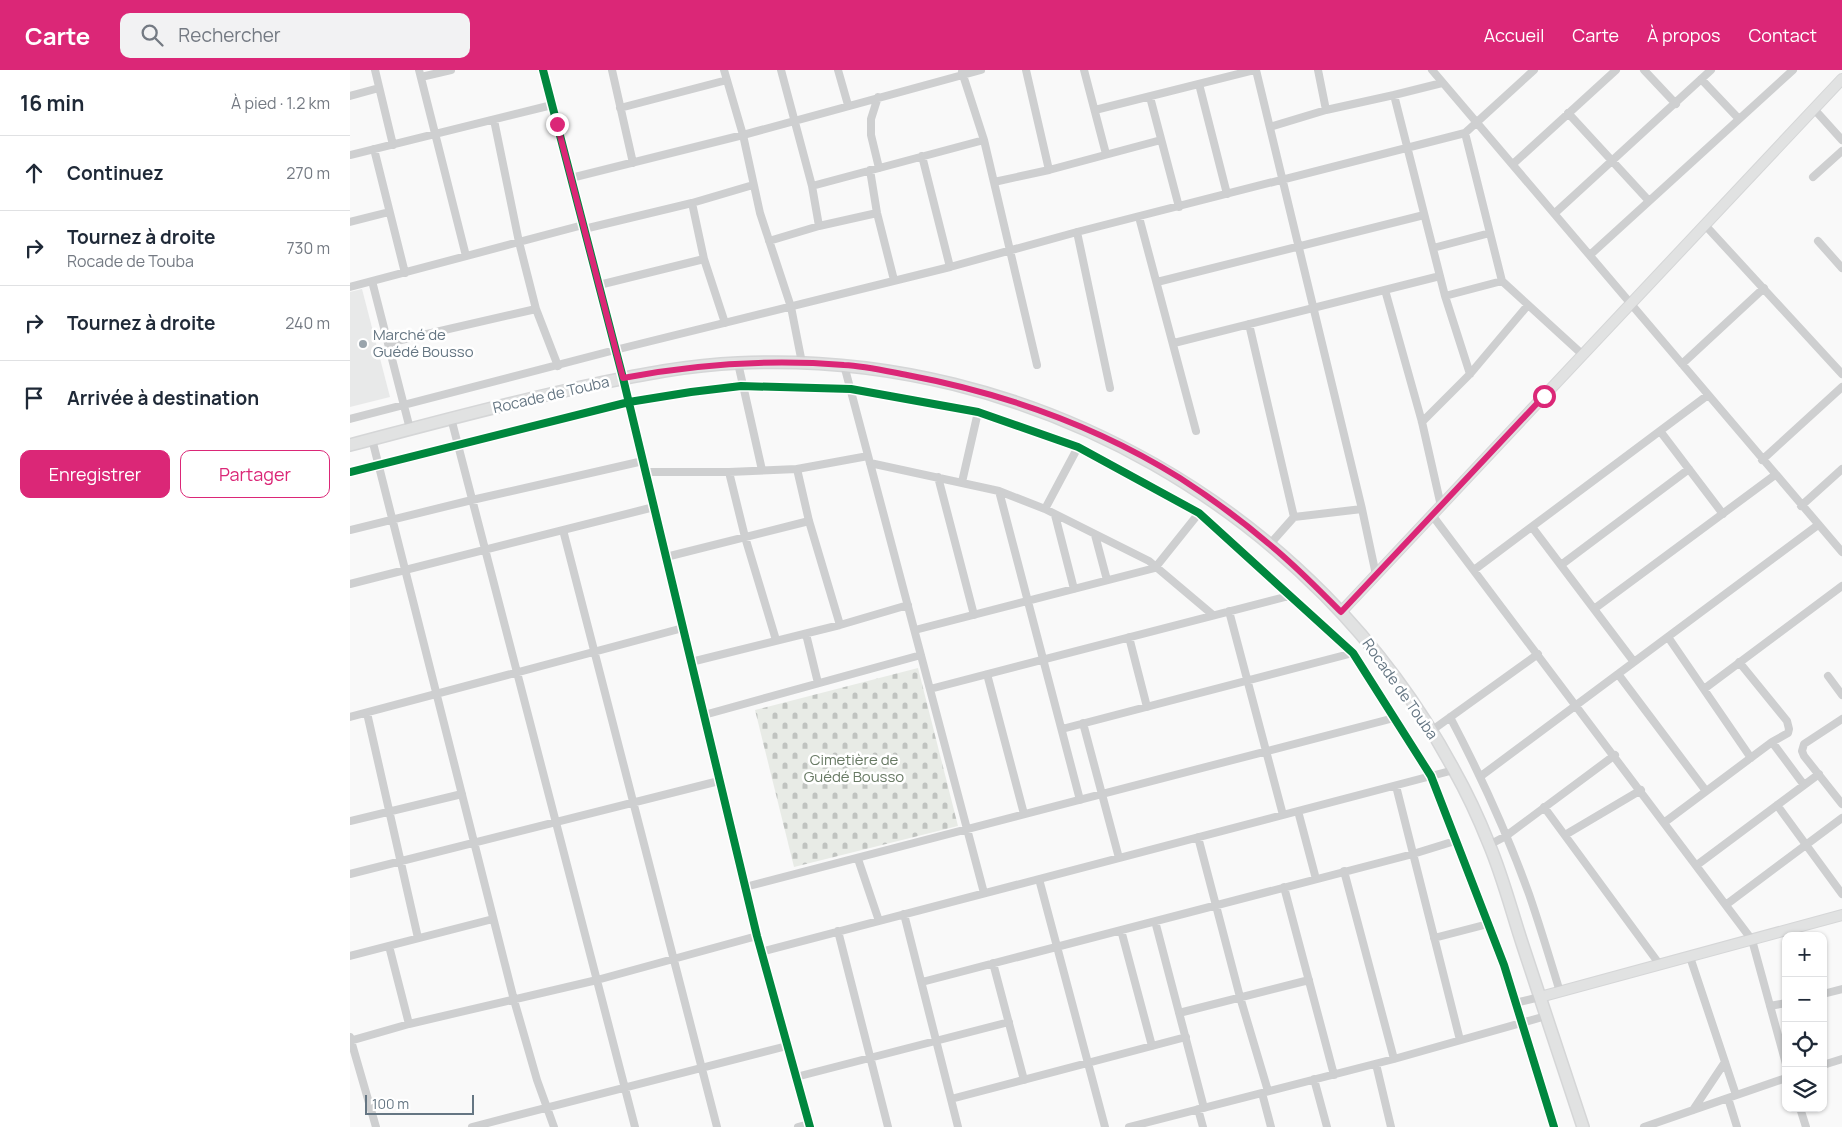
<!DOCTYPE html>
<html lang="fr">
<meta charset="utf-8">
<style>
:root{--surface:#fff;--page:#f2f2f3;--text:#1f2937;--muted:#747a83;--line:#e0e1e3;--accent:#db2777}
body{margin:0;font-family:Manrope,sans-serif;background:var(--page);color:var(--text)}
.controls{position:absolute;right:15px;bottom:15px;display:grid;overflow:hidden;border-radius:10px;box-shadow:0 1px 4px #0004}
.controls button{width:45px;height:45px;display:grid;place-items:center;padding:0;border:0;border-bottom:1px solid var(--line);background:var(--surface);color:var(--text);font:25px sans-serif}
.scale{position:absolute;left:15px;bottom:12px;width:109px;box-sizing:border-box;padding-left:5px;border:2px solid #657683;border-top:0;font-size:14px;line-height:18px;white-space:nowrap;color:#657683;-webkit-text-stroke:4px #fff;paint-order:stroke}
.stop{position:absolute;width:15px;height:15px;margin:-11px;border:4px solid #db2777;border-radius:50%;background:#fff}
.stop.end{background:#db2777;border-color:#fff;box-shadow:0 1px 5px #0008}
.list{margin:0;padding:0;list-style:none}
h2{display:flex;justify-content:space-between;align-items:center;height:65px;margin:0;padding:0 20px;font-size:21px}
h2 small{font-size:16px;font-weight:400;color:var(--muted)}
.list li{display:grid;grid-template-columns:32px 1fr auto;gap:15px;align-items:center;box-sizing:border-box;height:75px;padding:0 20px;border-top:1px solid var(--line)}
.list b{display:block;font-size:19px;white-space:nowrap}
.list p{margin:0;font-size:16px;white-space:nowrap;color:var(--muted)}
.list em{font-size:16px;font-style:normal;color:var(--muted)}
.actions{display:flex;gap:10px;padding:15px 20px}
.actions a{flex:1;padding:11px 0;border:1px solid var(--accent);border-radius:10px;text-align:center;font-size:18px;color:var(--accent)}
.actions .main{background:var(--accent);color:#fff}
.icon{flex:none;width:28px;height:28px;fill:none;stroke:currentColor;stroke-width:2;stroke-linecap:round;stroke-linejoin:round}
.map{position:relative;flex:none;width:1492px;height:1057px;overflow:hidden}
header{display:flex;align-items:center;gap:30px;box-sizing:border-box;height:70px;padding:0 25px;background:var(--accent);color:#fff}
header strong{font-size:24px}
nav{display:flex;gap:28px;margin-inline-start:auto;font-size:18px}
.search{width:350px;height:45px;background:var(--page);display:flex;align-items:center;gap:12px;box-sizing:border-box;padding:0 18px;border-radius:10px;color:var(--muted);font-size:19px}
main{display:flex}
aside{flex:1;background:var(--surface)}
.map>svg:first-child{display:block}
</style>
<header>
<strong>Carte</strong>
<div class="search"><svg class="icon" aria-label="search" viewBox="0 0 24 24"><circle cx="10" cy="10" r="6"/><path d="M15 15l6 6"/></svg>Rechercher</div>
<nav><a>Accueil</a><a>Carte</a><a>À propos</a><a>Contact</a></nav>
</header>
<main>
<aside>
<h2>16 min<small>À pied · 1.2 km</small></h2>
<ul class="list">
<li><svg class="icon" aria-label="ahead" viewBox="0 0 24 24"><path d="M12 20V5M6 11l6-6 6 6"/></svg><div><b>Continuez</b></div><em>270 m</em></li>
<li><svg class="icon" aria-label="right" viewBox="0 0 24 24"><path d="M7 20v-9h11M14 6l5 5-5 5"/></svg><div><b>Tournez à droite</b><p>Rocade de Touba</p></div><em>730 m</em></li>
<li><svg class="icon" aria-label="right" viewBox="0 0 24 24"><path d="M7 20v-9h11M14 6l5 5-5 5"/></svg><div><b>Tournez à droite</b></div><em>240 m</em></li>
<li><svg class="icon" aria-label="arrive" viewBox="0 0 24 24"><path d="M6 21V4h12l-3 4 3 4H6"/></svg><div><b>Arrivée à destination</b></div></li>
</ul>
<div class="actions"><a class="main">Enregistrer</a><a>Partager</a></div>
</aside>
<div class="map">
<svg width="1492" height="1057" viewBox="0 0 1492 1057">
<defs>
<pattern id="cemetery-stones" width="16" height="16" patternUnits="userSpaceOnUse" patternTransform="scale(1.25)"><rect width="16" height="16" fill="#e8ebe6"/><path d="M2 7V4a2 2 0 0 1 4 0v3zM10 15v-3a2 2 0 0 1 4 0v3z" fill="#c0c3c0"/></pattern>
</defs>
<rect width="100%" height="100%" fill="#f9f9f9"/>
<path fill="#e8e9e9" d="M12,219L40,327L0,337V222Z"/>
<path fill="url(#cemetery-stones)" d="M568,598L608,756L444,797L405,640Z"/>
<g fill="none" stroke-linecap="round" stroke-linejoin="round">
<defs>
<path id="secondary" d="M991,542L1492,9
M1190,927L1492,845"/>
<path id="primary" d="M0,375C80,354 160,332 241,315C289,305 338,295 388,293C681,279 965,441 1104,700C1117,723 1129,749 1139,774C1153,807 1162,843 1173,876C1193,937 1213,997 1233,1057"/>
</defs>
<use href="#secondary" stroke="#d5d6d7" stroke-width="12"/>
<use href="#primary" stroke="#d5d6d7" stroke-width="14"/>
<path stroke="#cecfd0" stroke-width="8" d="M25,0L43,75
M69,0L116,186
M193,0L273,308L407,866L460,1057
M262,0L283,93
M374,0L393,65L410,143L441,237L452,293
M431,0L462,116L469,156
M488,0L498,35
M676,0L699,100
M734,0L756,84
M906,0L1012,439L1026,505
M968,0L976,40
M1082,0L1492,482
M1294,0L1326,34
M612,2L634,70L687,295
M71,7L101,0
M1351,9L1389,49
M849,14L877,124
M1044,25L1095,226L1120,304
M0,26L29,18
M528,27L521,49V65L529,98
M800,27L829,137
M270,38L377,10
M1464,39L1492,70
M745,40L904,0
M1218,43L1299,131
M144,50L169,172L186,239L208,296
M920,57L976,40L1044,25L1092,13
M1115,63L1152,211L1233,285
M24,79L55,203
M0,85L202,35
M572,86L600,197
M1163,94L1266,0
M520,100L527,143L544,210
M1463,107L1492,81
M221,108L393,65L631,0
M644,112L699,100L811,70
M462,116L634,70
M342,133L354,189L375,253
M1205,143L1361,0
M789,147L846,361
M0,152L39,142
M1355,155L1492,304
M234,159L342,133L403,115
M727,162L760,318
M419,171L469,156L527,143
M1468,171L1492,198
M1083,178L1140,163
M1240,185L1443,0
M22,211L60,359
M807,212L1074,145
M249,215L354,189
M0,217L233,155
M1035,220L1072,352L1091,436
M1095,226L1152,211
M899,254L944,447
M38,273L186,239
M824,273L1090,206
M388,293L412,400
M1332,294L1414,218
M494,295L634,823
M101,348L285,1057
M0,349L265,280L600,197L727,162L1115,63L1184,0
M1072,352L1120,304L1178,235
M1310,361L1373,444
M22,369L164,930L187,1010L204,1057
M1412,390L1492,317
M520,393L649,421L695,439L799,491L863,545
M447,399L459,451L490,555
M0,402L279,332L341,322L391,316L501,319L628,342L728,377L849,443L1003,583L1081,706L1154,895L1204,1057
M295,402H379L447,399L518,386
M379,402L395,467L426,570
M588,407L624,545
M612,412L628,342
M649,421L730,730
M1451,436L1492,399
M695,439L728,377
M705,445L724,519
M1082,445L1402,870L1436,994
M1182,457L1284,592
M0,460L122,430L293,391
M213,460L367,1057
M745,465L757,510
M920,474L944,447L1012,439
M316,487L459,451
M1211,495L1339,399
M1124,500L1358,325
M0,514L304,437
M1244,539L1425,405
M879,541L933,745
M565,560L805,498L849,443
M456,564L468,613
M779,567L797,637
M1318,567L1401,688
M341,592L490,555L558,535
M637,604L674,744
M1268,604L1356,721
M1478,606L1492,625
M580,619L939,526
M1354,619L1492,516
M17,643L68,868
M354,645L571,585
M0,647L333,558
M1100,647C1130,704 1157,763 1179,824C1190,856 1200,889 1210,922
M1492,649L1454,674L1452,681L1454,686L1492,734
M733,653L769,788
M712,659L1003,583
M1081,661L1188,584
M1422,672L1454,715
M1131,706L1468,455
M1046,716L1110,970
M1427,735L1492,824
M1194,737L1310,895
M948,741L966,809
M0,751L112,724
M1315,752L1422,672L1438,663L1439,659L1437,651L1389,592
M1215,765L1291,720
M848,767L890,927L918,1021
M1139,775L1156,766L1265,685
M508,789L529,851
M1347,795L1469,704
M994,801L1044,989
M0,804L369,711
M689,809L755,1057
M395,817L1044,648
M934,817L984,1005
M1377,834L1492,748
M554,844L608,1057
M805,851L854,1038
M771,860L802,976
M488,861L538,1057
M1084,868L1138,854
M39,876L59,954
M411,882L1104,700
M0,886L143,849
M1340,887L1386,1025
M643,893L674,1010
M572,912L1063,784L1105,771
M1473,924L1492,919
M1165,933L1190,927
M1420,936L1436,933
M829,943L959,910
M0,967L26,1057
M0,971L59,954L247,910L407,866
M1026,994L1041,1057
M1473,995L1492,989
M446,1007L659,952
M964,1009L977,1057
M912,1023L921,1057
M1378,1028L1387,1057
M601,1029L836,967
M1450,1038L1456,1057
M848,1039L853,1057
M1343,1040L1375,992
M122,1057L437,976
M448,1057L459,1054
M779,1057L1044,989L1196,946
M1294,1057L1436,1008"/>
<use href="#secondary" stroke="#e1e2e2" stroke-width="10"/>
<use href="#primary" stroke="#e1e2e2" stroke-width="11"/>
<defs>
<path id="cycleway" d="M193,0L273,308L407,866L460,1057
M0,402L279,332L341,322L391,316L501,319L628,342L728,377L849,443L1003,583L1081,706L1154,895L1204,1057"/>
</defs>
<use href="#cycleway" stroke="#fff" stroke-width="11"/>
<use href="#cycleway" stroke="#00873e" stroke-width="8"/>
</g>
<g fill="none" stroke-linecap="round" stroke-linejoin="round">
<path stroke="#db2777" stroke-width="6" d="M207,54L273,308C346,294 419,289 494,295C515,296 536,301 557,305C652,323 747,356 830,408C861,428 891,450 919,474C945,495 968,519 991,542L1194,326"/>
</g>
<circle fill="#99a4ac" stroke="#fff" stroke-width="2" cx="13" cy="274" r="5"/>
<g text-anchor="middle" stroke-width="5" stroke-linejoin="round" paint-order="stroke">
<g font-size="15" fill="#657683" stroke="#fff" text-anchor="start">
<text x="23" y="270">Marché de<tspan x="23" dy="17">Guédé Bousso</tspan></text>
</g>
<g font-size="15" fill="#657683" stroke="#fff">
<text transform="translate(201 325) rotate(-13)" y="5">Rocade de Touba</text>
<text transform="translate(1050 619) rotate(55)" y="5">Rocade de Touba</text>
</g>
<g font-size="15" fill="#687a64" stroke="#fff">
<text x="504" y="695">Cimetière de<tspan x="504" dy="17">Guédé Bousso</tspan></text>
</g>
</g>
</svg>
<div class="controls">
<button>+</button>
<button>−</button>
<button><svg class="icon" aria-label="locate" viewBox="0 0 24 24"><circle cx="12" cy="12" r="6"/><path d="M12 2v4M12 18v4M2 12h4M18 12h4"/></svg></button>
<button><svg class="icon" aria-label="layers" viewBox="0 0 24 24"><path d="M12 4l9 5-9 5-9-5zM3 14l9 5 9-5"/></svg></button>
</div>
<div class="scale">100 m</div>
<div class="stop" style="left:1194px;top:326px"></div>
<div class="stop end" style="left:207px;top:54px"></div>
</div>
</main>
